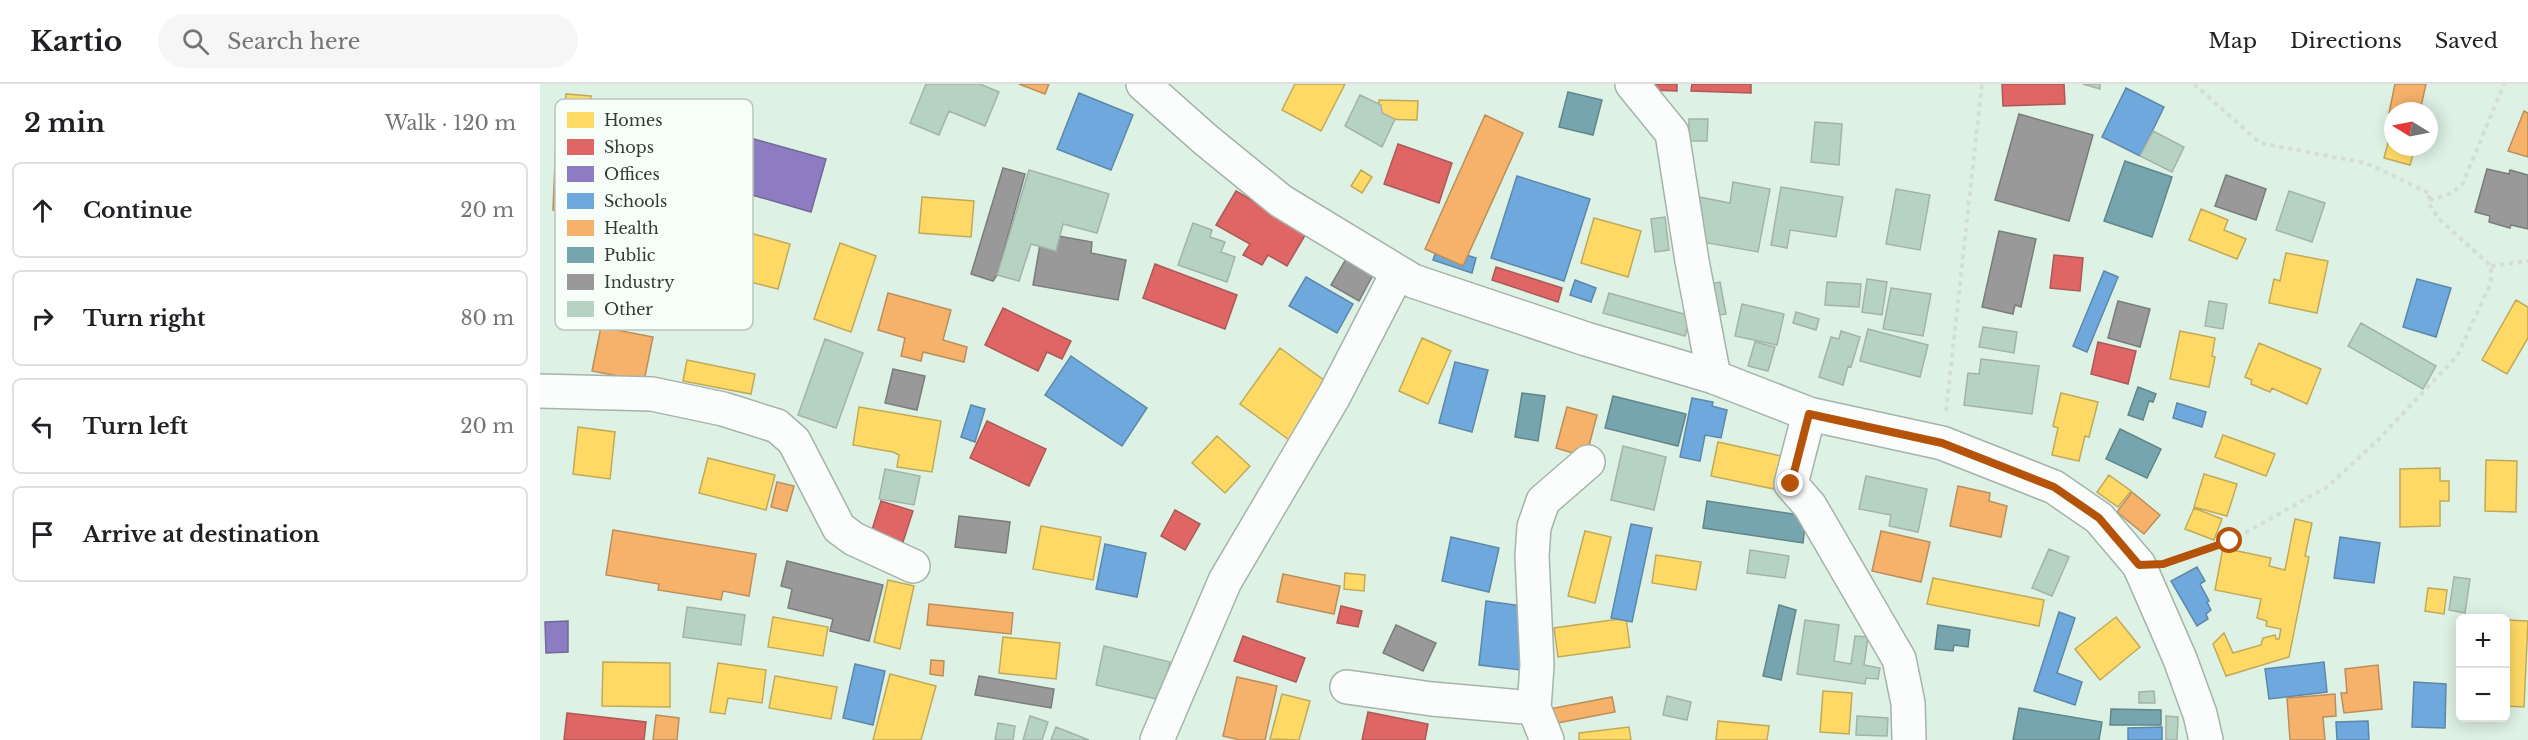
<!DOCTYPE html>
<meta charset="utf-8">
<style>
:root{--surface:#fff;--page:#f6f6f6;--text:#202124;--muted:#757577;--line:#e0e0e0}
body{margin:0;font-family:"Libre Baskerville",serif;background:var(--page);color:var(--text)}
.controls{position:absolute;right:18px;bottom:18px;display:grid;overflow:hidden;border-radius:9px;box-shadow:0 3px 15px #0003}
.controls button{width:54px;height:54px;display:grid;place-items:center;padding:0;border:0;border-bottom:2px solid var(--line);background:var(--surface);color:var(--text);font:30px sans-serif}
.compass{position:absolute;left:1844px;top:18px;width:54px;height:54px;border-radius:50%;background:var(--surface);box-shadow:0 3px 15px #0003;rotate:280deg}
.stop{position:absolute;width:18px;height:18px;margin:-14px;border:4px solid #b45309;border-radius:50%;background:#fff}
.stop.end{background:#b45309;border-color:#fff;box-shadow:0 2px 6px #0008}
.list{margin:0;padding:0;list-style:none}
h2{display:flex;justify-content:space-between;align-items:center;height:78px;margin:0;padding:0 24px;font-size:26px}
h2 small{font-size:20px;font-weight:400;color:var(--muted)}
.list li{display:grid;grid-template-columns:39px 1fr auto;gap:18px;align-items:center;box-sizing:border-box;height:96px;margin:0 12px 12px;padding:0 12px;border:2px solid var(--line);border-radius:9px}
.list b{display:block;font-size:22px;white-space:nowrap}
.list em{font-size:20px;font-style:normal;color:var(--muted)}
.icon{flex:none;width:33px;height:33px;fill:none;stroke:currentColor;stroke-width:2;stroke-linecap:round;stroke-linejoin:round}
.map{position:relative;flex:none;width:1988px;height:656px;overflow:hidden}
header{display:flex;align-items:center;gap:36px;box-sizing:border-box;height:84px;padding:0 30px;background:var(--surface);border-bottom:2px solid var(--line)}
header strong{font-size:28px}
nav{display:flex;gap:33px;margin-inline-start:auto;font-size:21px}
.search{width:420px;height:54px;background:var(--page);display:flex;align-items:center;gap:15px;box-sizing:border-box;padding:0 21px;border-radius:33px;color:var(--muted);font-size:22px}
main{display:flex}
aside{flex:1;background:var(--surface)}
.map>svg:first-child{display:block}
</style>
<header>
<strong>Kartio</strong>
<div class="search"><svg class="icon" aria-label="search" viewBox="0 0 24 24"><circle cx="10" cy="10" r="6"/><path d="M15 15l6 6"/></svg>Search here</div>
<nav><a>Map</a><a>Directions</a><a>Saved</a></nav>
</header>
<main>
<aside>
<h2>2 min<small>Walk · 120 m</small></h2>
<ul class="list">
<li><svg class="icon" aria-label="ahead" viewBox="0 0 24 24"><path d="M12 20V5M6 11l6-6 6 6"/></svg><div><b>Continue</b></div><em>20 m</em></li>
<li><svg class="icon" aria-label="right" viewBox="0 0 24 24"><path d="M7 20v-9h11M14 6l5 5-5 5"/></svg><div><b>Turn right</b></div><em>80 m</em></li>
<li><svg class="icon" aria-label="left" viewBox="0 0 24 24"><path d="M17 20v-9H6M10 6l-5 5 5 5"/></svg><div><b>Turn left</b></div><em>20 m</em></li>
<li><svg class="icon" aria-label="arrive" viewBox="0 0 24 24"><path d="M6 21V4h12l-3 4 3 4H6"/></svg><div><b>Arrive at destination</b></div></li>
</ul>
</aside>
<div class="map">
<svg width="1988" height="656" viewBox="0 0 1988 656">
<rect width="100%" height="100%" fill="#def1e5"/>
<path fill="#ffd966" stroke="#c1aa57" stroke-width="1.5" d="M755,0H805L781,47L742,26Z
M26,10L51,12L49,40L24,39Z
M839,16L878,17L877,36L838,35Z
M1853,40V63H1875L1870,81L1844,74Z
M821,86L832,93L822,109L811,102Z
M382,113L434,117L431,153L379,149Z
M1661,125L1688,136L1684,146L1706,155L1697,175L1649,156Z
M1054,134L1101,147L1088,193L1041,179Z
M199,146L250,160L238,205L187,192Z
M300,159L336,172L311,248L274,235Z
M1746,169L1788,177L1777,229L1729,219L1734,195L1740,197Z
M1976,216L1988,223V254L1967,290L1942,276Z
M1640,247L1675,254L1672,272L1675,273L1669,303L1630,295Z
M882,254L911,267L888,320L859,307Z
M1719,259L1781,285L1767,320L1732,304L1730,308L1711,300L1712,296L1705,293Z
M740,264L792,302L752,358L700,320Z
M147,276L215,290L211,310L143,297Z
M1521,309L1558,318L1549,353L1545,352L1539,377L1512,371L1518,344L1513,342Z
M319,323L401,337L392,388L357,383L359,371L353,368L313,361Z
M38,343L75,348L70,395L33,390Z
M1683,351L1735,370L1726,392L1675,373Z
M677,352L710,382L685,409L652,379Z
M1178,358L1241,372L1234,405L1171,392Z
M168,374L235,391L226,426L159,409Z
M1946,376L1977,377L1976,428L1945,427Z
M1900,384V397H1909V417H1900V442L1860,443V385Z
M1664,390L1697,400L1687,432L1654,423Z
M1569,391L1591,407L1578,423L1557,408Z
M1654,424L1682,435L1674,456L1645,445Z
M1755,435L1772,439L1765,472L1769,473L1749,573L1686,592L1673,560L1684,549L1693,569L1721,561L1723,554L1735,551L1736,555H1739L1741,545L1726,542L1727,537L1717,534L1721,515L1675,506L1683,464L1731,474L1729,482L1745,486Z
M501,442L561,453L553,496L493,485Z
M1045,447L1071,453L1055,519L1028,512Z
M1116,471L1161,478L1156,506L1112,499Z
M805,489L825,491L824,507L804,505Z
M1393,494L1504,516L1499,542L1387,520Z
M348,496L374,502L360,565L334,558Z
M1888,504L1907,506L1904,530L1885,527Z
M233,533L288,543L283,572L228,563Z
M1576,533L1600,563L1560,596L1535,565Z
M1086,534L1090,563L1018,573L1014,544Z
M1966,536L1988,537L1984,623L1966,622Z
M463,553L520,559L516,595L459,589Z
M63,578L130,579V623L62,622Z
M178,579L226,586L222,619L188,614L185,630L170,628Z
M350,590L396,602L381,656H333Z
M235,592L297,603L291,635L229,624Z
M1283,607L1312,609L1309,650L1280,648Z
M742,610L770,617L759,656L730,655Z
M1178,637L1229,642L1227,656H1176Z
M1089,643L1091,656H1039V649Z"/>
<path fill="#e06666" stroke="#ab5a57" stroke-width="1.5" d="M1110,0H1137V7L1110,6Z
M1152,0H1211V9L1151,7Z
M1462,0H1524L1525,20L1463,22Z
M858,60L912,79L899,119L844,100Z
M696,107L767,148L747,182L728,171L722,181L703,171L710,160L676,141Z
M1514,171L1543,174L1540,207L1510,204Z
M615,180L697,211L685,245L603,214Z
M956,183L1022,204L1018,218L952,196Z
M463,224L531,257L522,275L507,268L498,287L445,261Z
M1558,258L1596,267L1588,300L1551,290Z
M447,337L506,365L489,402L430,374Z
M341,417L373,427L363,458L331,449Z
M635,426L660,440L645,466L621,452Z
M801,522L822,527L818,543L797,539Z
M703,552L765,574L756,598L694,577Z
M828,628L888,640L885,656H822Z
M27,629L106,638L104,656H24Z"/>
<path fill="#8e7cc3" stroke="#726998" stroke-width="1.5" d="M203,52L286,75L271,128L188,104Z
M28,537V568L6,569L5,538Z"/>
<path fill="#6fa8dc" stroke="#5c88aa" stroke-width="1.5" d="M1586,4L1624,23L1600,72L1562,53Z
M539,9L593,31L571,86L517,65Z
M977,92L1050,115L1024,197L951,174Z
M898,162L936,174L932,189L893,176Z
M1564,187L1578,193L1547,268L1533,262Z
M766,193L813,220L797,249L749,222Z
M1877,195L1911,204L1896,253L1863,243Z
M1035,196L1056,204L1051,218L1030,211Z
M531,272L607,324L582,362L505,311Z
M915,278L948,286L932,348L899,339Z
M1152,314L1173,318L1172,322L1187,326L1181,354L1165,351L1160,377L1140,373Z
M1637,319L1666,328L1662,343L1633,334Z
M431,321L445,325L435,358L421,353Z
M1091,440L1112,444L1092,538L1071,534Z
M911,453L959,464L949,508L902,497Z
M1800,453L1840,459L1834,499L1794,494Z
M565,460L606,469L597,513L556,505Z
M1657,483L1665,497L1660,500L1669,517L1667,518L1671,526L1666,530L1668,535L1657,542L1631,497Z
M946,517L989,523L981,586L939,581Z
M1519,528L1535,534L1517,589L1542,598L1535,621L1494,607Z
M1784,578L1787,608L1729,615L1725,585Z
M315,580L345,587L333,641L303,634Z
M1874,598L1906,600L1905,644L1872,643Z
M1828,637L1829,656H1797L1796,638Z
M1622,643V656H1588V644Z"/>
<path fill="#f6b26b" stroke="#ba8f5b" stroke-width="1.5" d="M479,0H509L505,10Z
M1855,0H1886L1880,27H1853V30L1849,29Z
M1984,27L1988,29V73L1968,67Z
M945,31L983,49L923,182L885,165Z
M16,57L37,58L34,127L13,126Z
M348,209L411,226L403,256L427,263L424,278L383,268L381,277L361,272L365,254L338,246Z
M61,243L113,253L104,297L52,287Z
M1027,323L1057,331L1046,373L1016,364Z
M237,398L254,402L247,427L231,423Z
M1418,402L1450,409L1449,417L1467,422L1461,453L1410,442Z
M1592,408L1620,431L1604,450L1577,428Z
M73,446L216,470L209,512L183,507L181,516L118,506L119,500L66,491Z
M1341,447L1390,458L1381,498L1332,487Z
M743,490L800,502L794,530L737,518Z
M389,520L473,529L471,550L387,541Z
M391,576L404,577L403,592L390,590Z
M1838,581L1842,625L1804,629L1801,609H1807L1805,585Z
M697,593L737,602L725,656H700L683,652Z
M1795,610L1796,632L1783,633L1785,656H1750L1747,614Z
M1072,613L1075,628L1012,640L1009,625Z
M116,631L139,634L137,656H113Z"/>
<path fill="#76a5af" stroke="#61868a" stroke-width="1.5" d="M1028,8L1062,16L1053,51L1019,43Z
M1585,77L1632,93L1612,153L1564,137Z
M1598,303L1616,310L1613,318L1609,317L1603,336L1588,331Z
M982,309L1005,312L998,357L975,353Z
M1073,312L1146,330L1138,362L1065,344Z
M1580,345L1621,365L1607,394L1566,375Z
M1167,417L1266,432L1263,459L1163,444Z
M1239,521L1256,526L1241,596L1223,592Z
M1398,541L1430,546L1428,563L1414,561L1413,567L1395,565Z
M1479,624L1562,638L1559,656H1473Z
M1571,625L1621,626V641H1570Z"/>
<path fill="#999" stroke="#797d7b" stroke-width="1.5" d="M1479,30L1553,51L1529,137L1455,116Z
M463,84L485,90L457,191L453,197L431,190Z
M1947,85L1969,90L1970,86L1988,91V145L1971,141L1970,144L1949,138L1950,132L1935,128Z
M1686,91L1726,105L1716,136L1675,122Z
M1459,147L1496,155L1481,223L1475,221L1473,230L1442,223Z
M502,149L552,158L551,169L586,176L578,216L493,201Z
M806,175L833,191L819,217L791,201Z
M1578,217L1610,225L1600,263L1568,254Z
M353,285L385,292L377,326L345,319Z
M419,432L470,438L466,469L415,463Z
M247,477L343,501L329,557L290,547L293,535L248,524L252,505L241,502Z
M856,541L896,559L883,587L843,569Z
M439,592L514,605L511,624L435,611Z"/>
<path fill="#b5d2c2" stroke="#a4b3aa" stroke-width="1.5" d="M386,0H440L459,8L445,42L409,27L399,51L370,39Z
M1543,0H1560V5Z
M820,11L841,21L842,29L855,35L842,63L805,42Z
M1149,35H1168L1167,57H1149Z
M1275,38L1302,40L1299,81L1271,78Z
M1613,47L1644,63L1632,88L1600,72Z
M489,86L569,110L557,149L523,140L516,167L491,160L479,197L457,191Z
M1193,98L1230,105L1218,168L1151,156L1159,113L1190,119Z
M1241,103L1303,113L1296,153L1250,146L1247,164L1231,161Z
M1356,105L1390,111L1380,166L1346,160Z
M1749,107L1785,119L1772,158L1736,146Z
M1125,133L1129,166L1115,168L1111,135Z
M653,139L672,146L670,153L685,158L681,168L695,173L687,198L638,181Z
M1327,195L1347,198L1342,231L1322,228Z
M1180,198L1186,230L1168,233L1162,201Z
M1287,198L1321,200L1319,223L1285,221Z
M1351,204L1391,210L1383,252L1343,245Z
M1069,209L1151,232L1145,252L1063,229Z
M1669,217L1687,220L1683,245L1665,242Z
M1202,220L1244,230L1237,261L1195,252Z
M1256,228L1279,235L1276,246L1253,239Z
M1821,239L1896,282L1883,305L1808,262Z
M1443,243L1477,248L1474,269L1439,263Z
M1328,245L1388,261L1380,293L1320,277Z
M1301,247L1320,253L1311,283L1308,282L1303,301L1279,293L1291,253L1299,255Z
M285,255L323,269L296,344L258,331Z
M1215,258L1235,263L1228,287L1208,282Z
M1441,275L1499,282L1492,330L1424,321L1428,289L1439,290Z
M1083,362L1126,373L1114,426L1071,416Z
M345,385L380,392L374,421L339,415Z
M1326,392L1387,405L1378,448L1349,442L1351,431L1319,425Z
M1509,465L1529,473L1512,512L1492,504Z
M1210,466L1249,472L1245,494L1207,489Z
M1914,493L1930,495L1925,529L1909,526Z
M147,523L205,531L201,561L143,553Z
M1265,536L1299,541L1294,577L1311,580L1315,552L1328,553L1324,581L1340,584L1338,595L1326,594L1325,600L1257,590Z
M564,562L630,578L621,616L556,601Z
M1614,607L1615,619H1599V608Z
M1127,612L1151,618L1147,636L1123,631Z
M490,632L508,638L502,656H483Z
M1317,632L1348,634L1347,652L1316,651Z
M1626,632L1638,633L1637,656H1626Z
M458,639L475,642L473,656H455Z
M516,643L549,656H511Z"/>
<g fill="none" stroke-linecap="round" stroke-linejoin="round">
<defs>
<path id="minor" d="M603,0L666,56L741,117L873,197L1046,255L1174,293L1269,330L1402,359L1514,403L1559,434L1599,481L1640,575L1660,630L1666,656
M1092,0L1132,49L1152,177L1174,293
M0,307L112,310L183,325L237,342L254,357L299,444L314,455L373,482
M1269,330L1251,400L1270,422L1359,575L1368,619L1369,656
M807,603L892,615L994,624L1007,656
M994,624L997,581L992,472L994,443L1003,417L1048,378
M617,656L685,497L794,312L858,188"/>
</defs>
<use href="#minor" stroke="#a5b3aa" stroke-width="36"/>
<path stroke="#d6dcd8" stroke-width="4" stroke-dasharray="4.5 4.5" stroke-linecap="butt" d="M1654,0L1720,59L1826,79L1891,110L1887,117L1912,109L1923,99L1964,0
M1951,182L1988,177
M1406,327L1442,0
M1630,478L1691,457L1787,403L1838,356L1917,272L1951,199V182L1899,135L1887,117"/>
<use href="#minor" stroke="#fafdfb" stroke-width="33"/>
</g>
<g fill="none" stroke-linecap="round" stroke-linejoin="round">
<path stroke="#b45309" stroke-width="8" d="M1251,400L1269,330L1402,359L1514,403L1559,434L1599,481L1623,480L1690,457"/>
</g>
<rect x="15" y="15" width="198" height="231" rx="9" fill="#f7fefa" stroke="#bbc4bf" stroke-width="1.5"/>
<rect x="27" y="28" width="27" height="16" fill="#ffd966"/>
<rect x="27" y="55" width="27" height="16" fill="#e06666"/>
<rect x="27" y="82" width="27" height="16" fill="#8e7cc3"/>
<rect x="27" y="109" width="27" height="16" fill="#6fa8dc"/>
<rect x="27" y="136" width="27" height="16" fill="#f6b26b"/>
<rect x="27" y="163" width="27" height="16" fill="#76a5af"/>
<rect x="27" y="190" width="27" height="16" fill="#999"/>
<rect x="27" y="217" width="27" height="16" fill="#b5d2c2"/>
<g font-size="16" fill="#2f3d35">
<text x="64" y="42">Homes</text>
<text x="64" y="69">Shops</text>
<text x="64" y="96">Offices</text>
<text x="64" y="123">Schools</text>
<text x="64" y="150">Health</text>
<text x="64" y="177">Public</text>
<text x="64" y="204">Industry</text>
<text x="64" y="231">Other</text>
</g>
</svg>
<div class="controls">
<button>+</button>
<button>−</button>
</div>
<svg class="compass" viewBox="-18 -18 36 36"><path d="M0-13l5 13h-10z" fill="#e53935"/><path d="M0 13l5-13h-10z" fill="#757577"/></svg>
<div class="stop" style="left:1690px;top:457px"></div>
<div class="stop end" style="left:1251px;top:400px"></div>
</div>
</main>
